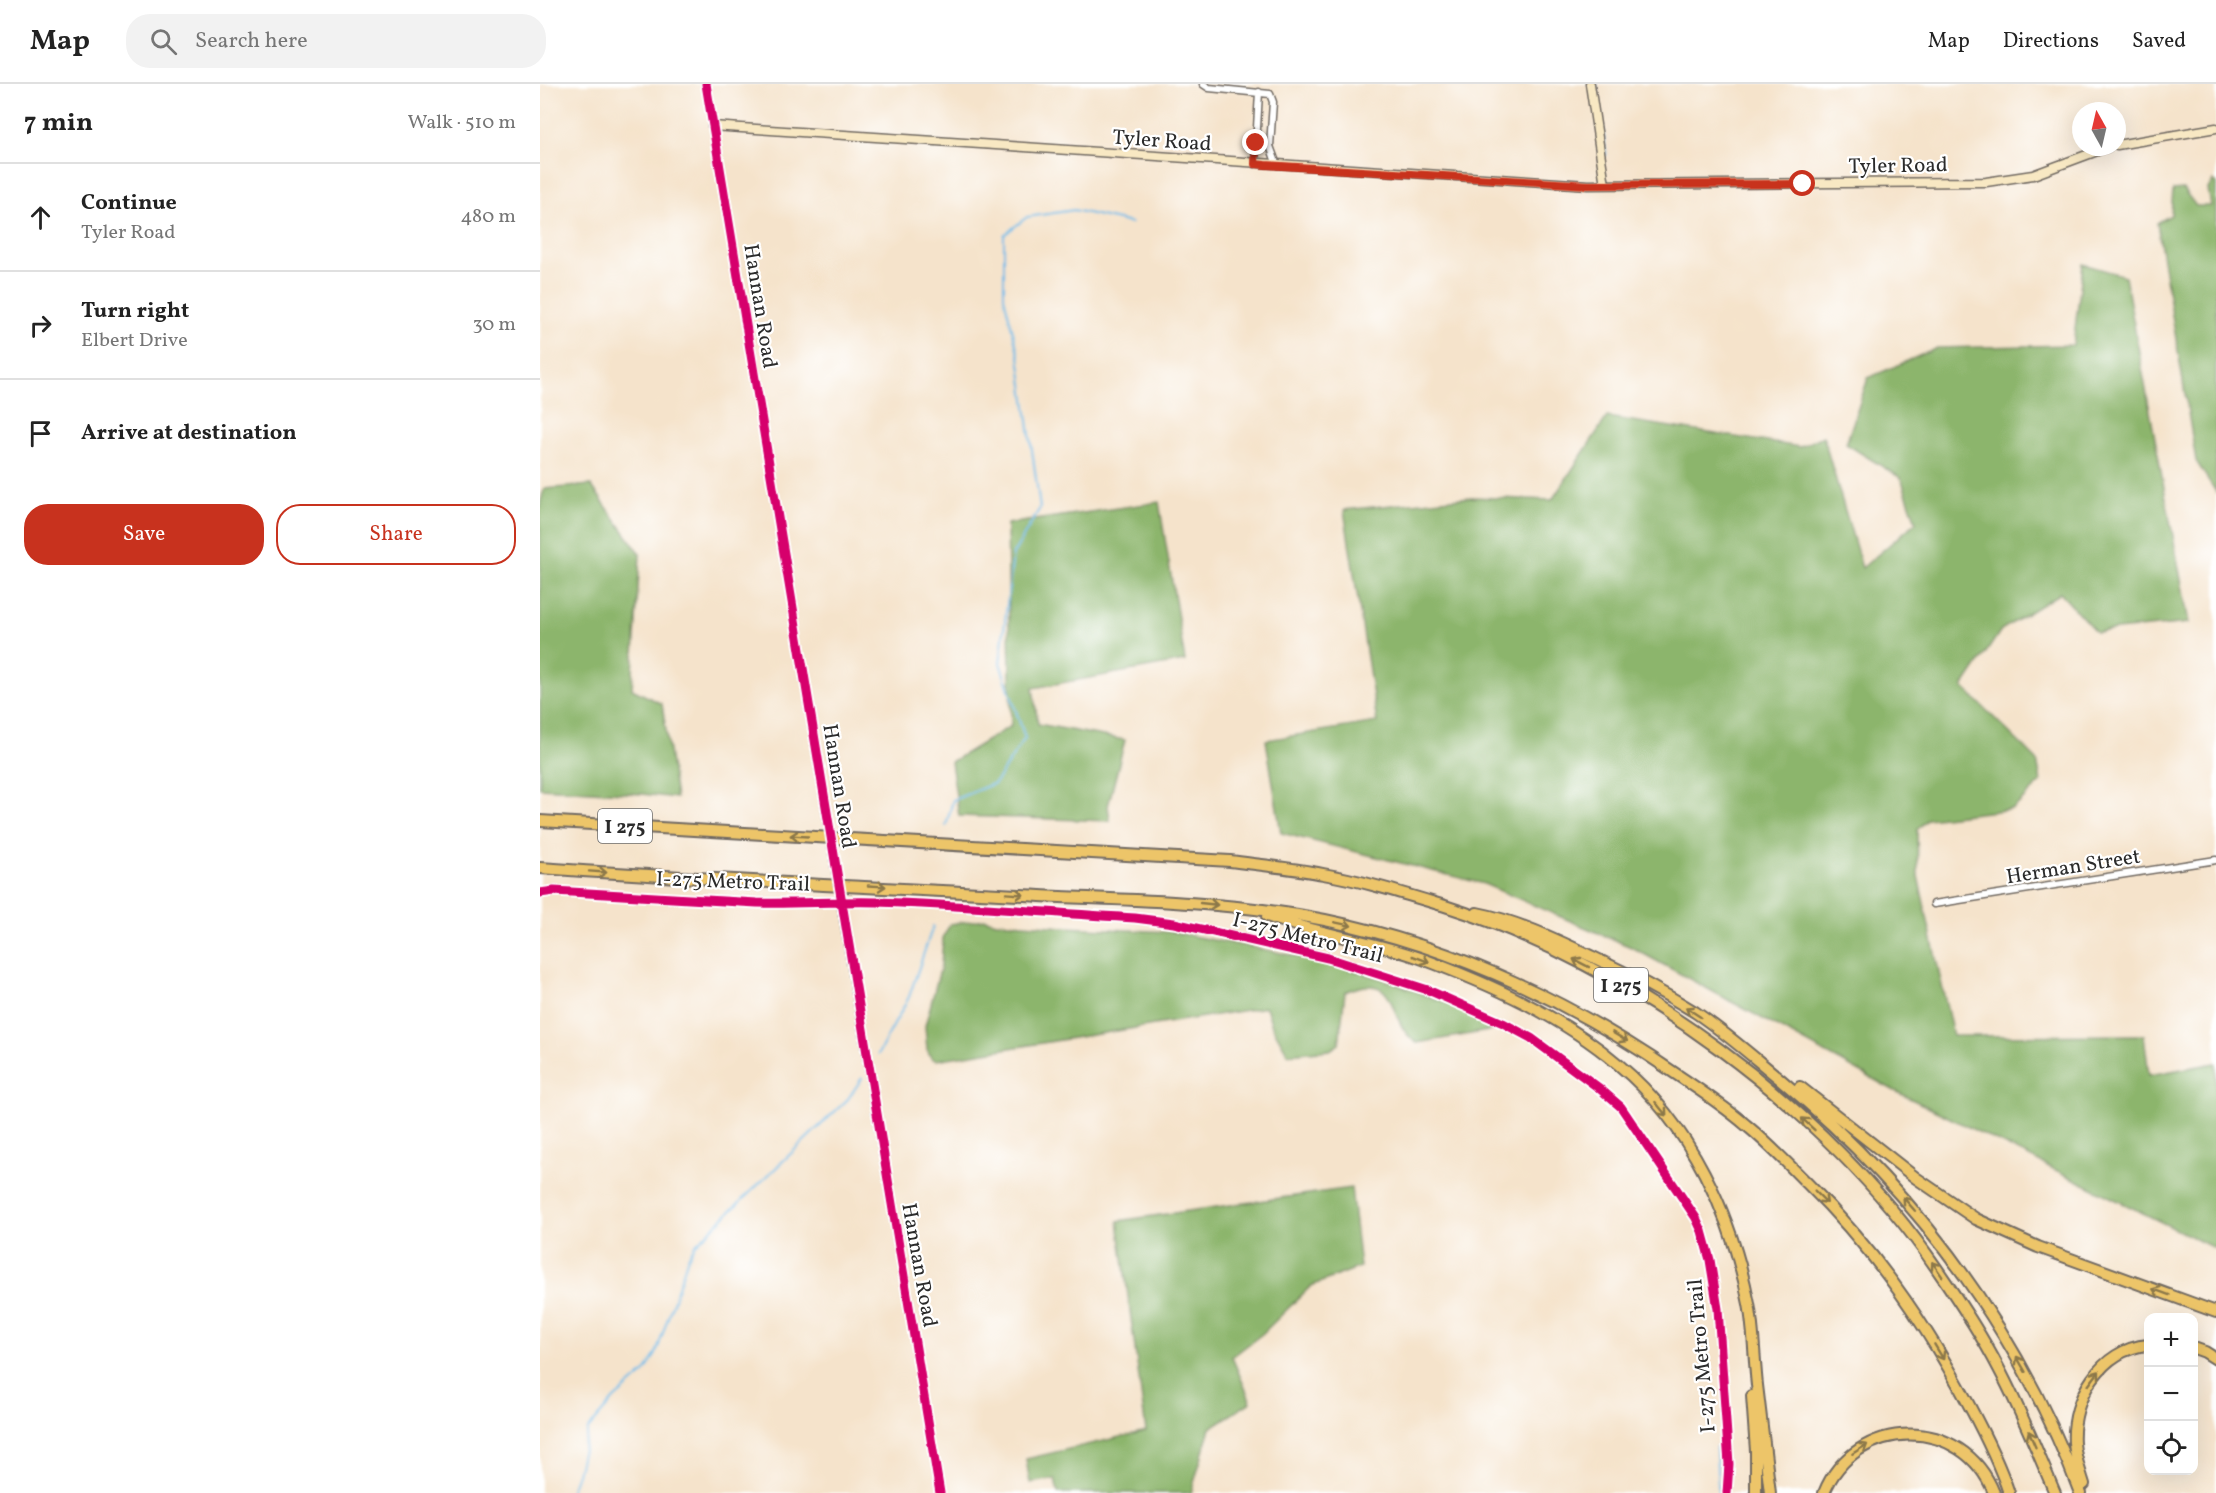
<!DOCTYPE html>
<meta charset="utf-8">
<style>
:root{--surface:#fff;--page:#f2f2f2;--text:#222;--muted:#767676;--line:#e0e0e0;--accent:#c8321e}
body{margin:0;font-family:Vollkorn,serif;background:var(--page);color:var(--text)}
.controls{position:absolute;right:18px;bottom:18px;display:grid;overflow:hidden;border-radius:12px;box-shadow:0 6px 24px #0002}
.controls button{width:54px;height:54px;display:grid;place-items:center;padding:0;border:0;border-bottom:2px solid var(--line);background:var(--surface);color:var(--text);font:30px sans-serif}
.compass{position:absolute;left:1532px;top:18px;width:54px;height:54px;border-radius:50%;background:var(--surface);box-shadow:0 6px 24px #0002;rotate:352deg}
.stop{position:absolute;width:18px;height:18px;margin:-14px;border:4px solid #c8321e;border-radius:50%;background:#fff}
.stop.end{background:#c8321e;border-color:#fff;box-shadow:0 2px 6px #0008}
.list{margin:0;padding:0;list-style:none}
h2{display:flex;justify-content:space-between;align-items:center;height:78px;margin:0;padding:0 24px;font-size:26px}
h2 small{font-size:20px;font-weight:400;color:var(--muted)}
.list li{display:grid;grid-template-columns:39px 1fr auto;gap:18px;align-items:center;box-sizing:border-box;height:108px;padding:0 24px;border-top:2px solid var(--line)}
.list b{display:block;font-size:22px;white-space:nowrap}
.list p{margin:0;font-size:20px;white-space:nowrap;color:var(--muted)}
.list em{font-size:20px;font-style:normal;color:var(--muted)}
.actions{display:flex;gap:12px;padding:18px 24px}
.actions a{flex:1;padding:14px 0;border:2px solid var(--accent);border-radius:24px;text-align:center;font-size:21px;color:var(--accent)}
.actions .main{background:var(--accent);color:#fff}
.icon{flex:none;width:33px;height:33px;fill:none;stroke:currentColor;stroke-width:2;stroke-linecap:round;stroke-linejoin:round}
.map{position:relative;flex:none;width:1676px;height:1409px;overflow:hidden}
header{display:flex;align-items:center;gap:36px;box-sizing:border-box;height:84px;padding:0 30px;background:var(--surface);border-bottom:2px solid var(--line)}
header strong{font-size:28px}
nav{display:flex;gap:33px;margin-inline-start:auto;font-size:21px}
.search{width:420px;height:54px;background:var(--page);display:flex;align-items:center;gap:15px;box-sizing:border-box;padding:0 21px;border-radius:24px;color:var(--muted);font-size:22px}
main{display:flex}
aside{flex:1;background:var(--surface)}
.map>svg:first-child{display:block}
</style>
<header>
<strong>Map</strong>
<div class="search"><svg class="icon" aria-label="search" viewBox="0 0 24 24"><circle cx="10" cy="10" r="6"/><path d="M15 15l6 6"/></svg>Search here</div>
<nav><a>Map</a><a>Directions</a><a>Saved</a></nav>
</header>
<main>
<aside>
<h2>7 min<small>Walk · 510 m</small></h2>
<ul class="list">
<li><svg class="icon" aria-label="ahead" viewBox="0 0 24 24"><path d="M12 20V5M6 11l6-6 6 6"/></svg><div><b>Continue</b><p>Tyler Road</p></div><em>480 m</em></li>
<li><svg class="icon" aria-label="right" viewBox="0 0 24 24"><path d="M7 20v-9h11M14 6l5 5-5 5"/></svg><div><b>Turn right</b><p>Elbert Drive</p></div><em>30 m</em></li>
<li><svg class="icon" aria-label="arrive" viewBox="0 0 24 24"><path d="M6 21V4h12l-3 4 3 4H6"/></svg><div><b>Arrive at destination</b></div></li>
</ul>
<div class="actions"><a class="main">Save</a><a>Share</a></div>
</aside>
<div class="map">
<svg width="1676" height="1409" viewBox="0 0 1676 1409">
<rect width="100%" height="100%" fill="#fff"/>
<filter id="ink" filterUnits="userSpaceOnUse"><feTurbulence type="fractalNoise" baseFrequency=".0167" numOctaves="2"/><feDisplacementMap in="SourceGraphic" scale="12" xChannelSelector="R" yChannelSelector="G"/><feConvolveMatrix kernelMatrix="1 2 1 2 8 2 1 2 1" color-interpolation-filters="sRGB"/></filter>
<filter id="wash" filterUnits="userSpaceOnUse"><feTurbulence type="fractalNoise" baseFrequency=".008" numOctaves="4" result="noise"/><feDisplacementMap in="SourceGraphic" scale="24" xChannelSelector="R" yChannelSelector="G"/><feGaussianBlur stdDeviation="1.35" result="paint"/><feColorMatrix in="noise" values="0 0 0 0 0 0 0 0 0 0 0 0 0 0 0 0 0 1.4 0 .05"/><feComposite in="paint" operator="in"/></filter>
<g filter="url(#wash)">
<rect width="100%" height="100%" fill="#f5e3cb"/>
<path fill="#8cb56c" stroke="#5c704c" stroke-width="1.5" d="M1673,97L1676,99V408L1656,377L1617,139L1631,131L1633,106L1643,105L1656,122H1671L1668,105Z
M1543,180L1585,192L1649,539L1556,548L1520,509L1461,546L1423,603L1497,676L1501,698L1473,725L1387,735L1377,746L1378,792L1413,952L1604,951L1609,991L1676,979V1165L1355,1007L1091,863L944,800L741,749L726,656L837,638L804,426L931,413L1012,416L1067,333L1260,363L1283,352L1322,484L1376,438L1361,394L1306,360L1328,294L1397,264L1533,261Z
M51,401L100,470L92,605L122,620L136,714L102,710L0,704V421L4,405Z
M619,418L645,577L493,604L498,640L585,656L568,722L570,737L419,732L411,678L471,642L467,440Z
M445,835L457,838L524,843L632,848L737,868L796,881L849,897L915,922L956,942L954,946L877,959C844,938 863,884 805,908L799,960L790,966L748,970L732,942L726,923L396,976L391,974L387,965L385,942L401,882L403,854L410,840Z
M811,1104L820,1183L771,1202L722,1250L692,1273L711,1318L670,1344L651,1409H518L515,1395L490,1399L486,1375L606,1347L578,1137Z"/>
<g fill="none" stroke-linecap="round" stroke-linejoin="round">
<path stroke="#70bbe9" stroke-width="2" d="M1056,0L1066,71
M406,742L413,716L455,699L485,654L460,579L473,470L500,424L479,272L464,213V151L487,133L534,126L591,139
M338,970L369,913L393,842
M1176,1363L1178,1409
M30,1409L37,1390L48,1345L74,1315L105,1288L116,1270L148,1173L155,1161L308,1015L322,994"/>
</g>
</g>
<g filter="url(#ink)">
<g fill="none" stroke-linecap="round" stroke-linejoin="round">
<defs>
<path id="street" d="M663,0L669,4L730,10L733,18L730,62L737,81
M715,80L719,8
M1394,820L1676,776"/>
<path id="secondary" d="M166,0L286,726
M1050,0L1065,101
M172,42L1048,101L1446,98L1493,91L1568,63
M1577,61L1676,44
M303,831L400,1409"/>
<path id="highway" d="M0,737L690,777C721,781 752,784 783,790C824,797 865,810 905,822C1090,880 1288,1025 1397,1185C1419,1217 1441,1250 1458,1283C1480,1324 1497,1367 1515,1409
M0,784C166,796 333,803 500,812C586,816 672,817 758,831C894,854 1023,912 1136,990C1160,1006 1184,1022 1206,1041C1228,1059 1248,1080 1268,1100C1334,1165 1387,1241 1430,1323C1445,1351 1459,1379 1469,1409
M937,829C978,837 1017,856 1055,874C1089,890 1123,908 1155,928C1185,948 1212,972 1240,995C1376,1108 1478,1244 1540,1409
M727,832C777,850 830,856 880,874C950,900 1022,932 1079,981C1150,1040 1192,1131 1209,1220C1214,1246 1214,1274 1217,1301C1221,1337 1226,1373 1230,1409
M1260,1003L1376,1094L1436,1135L1498,1163L1676,1228
M1654,1264L1665,1268L1676,1275
M1212,1312L1216,1367V1409
M1544,1400C1540,1387 1535,1373 1534,1359C1531,1315 1561,1265 1608,1261
M1284,1409C1315,1332 1423,1330 1454,1409"/>
</defs>
<use href="#street" stroke="#726b63" stroke-width="9"/>
<use href="#secondary" stroke="#726b63" stroke-width="11"/>
<use href="#highway" stroke="#726b63" stroke-width="14"/>
<use href="#street" stroke="#fff" stroke-width="6"/>
<use href="#secondary" stroke="#f8e8c3" stroke-width="8"/>
<use href="#highway" stroke="#edc569" stroke-width="10"/>
<defs>
<path id="secondary-bridge" d="M286,726L303,831"/>
</defs>
<use href="#secondary-bridge" stroke="#726b63" stroke-width="11" stroke-linecap="butt"/>
<use href="#secondary-bridge" stroke="#f8e8c3" stroke-width="8"/>
<defs>
<path id="cycleway" d="M166,0L400,1409
M0,809L14,807L217,819C257,820 297,817 337,818C423,821 509,829 595,834L634,839L788,874L888,906L963,939L991,954L1059,1004L1081,1023L1156,1134L1162,1147L1170,1176L1178,1225L1189,1380L1187,1409"/>
</defs>
<use href="#cycleway" stroke="#fff" stroke-width="13"/>
<use href="#cycleway" stroke="#d6006c" stroke-width="9"/>
</g>
<defs><path id="oneway-shaft" d="M-6 0H5M1.5-3L5.5 0L1.5 3" fill="none" stroke-width="1.6" stroke-linecap="round" stroke-linejoin="round" transform="scale(1.5)"/></defs>
<g stroke="#8c784a">
<use href="#oneway-shaft" transform="translate(259 752) rotate(-177)"/>
<use href="#oneway-shaft" transform="translate(58 788) rotate(4)"/>
<use href="#oneway-shaft" transform="translate(337 802) rotate(3)"/>
<use href="#oneway-shaft" transform="translate(475 810) rotate(4)"/>
<use href="#oneway-shaft" transform="translate(669 820) rotate(6)"/>
<use href="#oneway-shaft" transform="translate(803 840) rotate(12)"/>
<use href="#oneway-shaft" transform="translate(881 875) rotate(20)"/>
<use href="#oneway-shaft" transform="translate(1041 879) rotate(-153)"/>
<use href="#oneway-shaft" transform="translate(1153 928) rotate(-147)"/>
<use href="#oneway-shaft" transform="translate(1080 953) rotate(31)"/>
<use href="#oneway-shaft" transform="translate(1121 1025) rotate(51)"/>
<use href="#oneway-shaft" transform="translate(1268 1040) rotate(-137)"/>
<use href="#oneway-shaft" transform="translate(1281 1113) rotate(45)"/>
<use href="#oneway-shaft" transform="translate(1369 1120) rotate(-131)"/>
<use href="#oneway-shaft" transform="translate(1397 1185) rotate(-125)"/>
<use href="#oneway-shaft" transform="translate(1621 1208) rotate(-160)"/>
<use href="#oneway-shaft" transform="translate(1399 1268) rotate(59)"/>
<use href="#oneway-shaft" transform="translate(1481 1280) rotate(-120)"/>
<use href="#oneway-shaft" transform="translate(1554 1294) rotate(-53)"/>
<use href="#oneway-shaft" transform="translate(1492 1355) rotate(-113)"/>
<use href="#oneway-shaft" transform="translate(1320 1365) rotate(-32)"/>
</g>
</g>
<g fill="none" stroke-linecap="round" stroke-linejoin="round" filter="url(#ink)">
<path stroke="#c8321e" stroke-width="8" d="M716,59L715,80L725,81L1048,101L1263,100"/>
</g>
<g text-anchor="middle" stroke-width="4.5" stroke-linejoin="round" paint-order="stroke">
<g fill="#fff" stroke="#6b6b6b" stroke-width="1.5">
<rect x="58" y="725" width="54" height="34" rx="4.5"/>
<rect x="1054" y="884" width="54" height="34" rx="4.5"/>
</g>
<g font-size="20" font-weight="bold" fill="#2b2b2b">
<text x="85" y="749">I 275</text>
<text x="1081" y="908">I 275</text>
</g>
<g font-size="21" fill="#2b2b2b" stroke="#fff">
<text transform="translate(622 56) rotate(4)" y="7">Tyler Road</text>
<text transform="translate(1358 81) rotate(-1)" y="7">Tyler Road</text>
<text transform="translate(221 222) rotate(81)" y="7">Hannan Road</text>
<text transform="translate(300 702) rotate(81)" y="7">Hannan Road</text>
<text transform="translate(1533 782) rotate(-9)" y="7">Herman Street</text>
<text transform="translate(193 797) rotate(2)" y="7">I-275 Metro Trail</text>
<text transform="translate(768 853) rotate(14)" y="7">I-275 Metro Trail</text>
<text transform="translate(380 1181) rotate(80)" y="7">Hannan Road</text>
<text transform="translate(1161 1272) rotate(-95)" y="7">I-275 Metro Trail</text>
</g>
</g>
</svg>
<div class="controls">
<button>+</button>
<button>−</button>
<button><svg class="icon" aria-label="locate" viewBox="0 0 24 24"><circle cx="12" cy="12" r="6"/><path d="M12 2v4M12 18v4M2 12h4M18 12h4"/></svg></button>
</div>
<svg class="compass" viewBox="-18 -18 36 36"><path d="M0-13l5 13h-10z" fill="#e53935"/><path d="M0 13l5-13h-10z" fill="#767676"/></svg>
<div class="stop" style="left:1263px;top:100px"></div>
<div class="stop end" style="left:716px;top:59px"></div>
</div>
</main>
